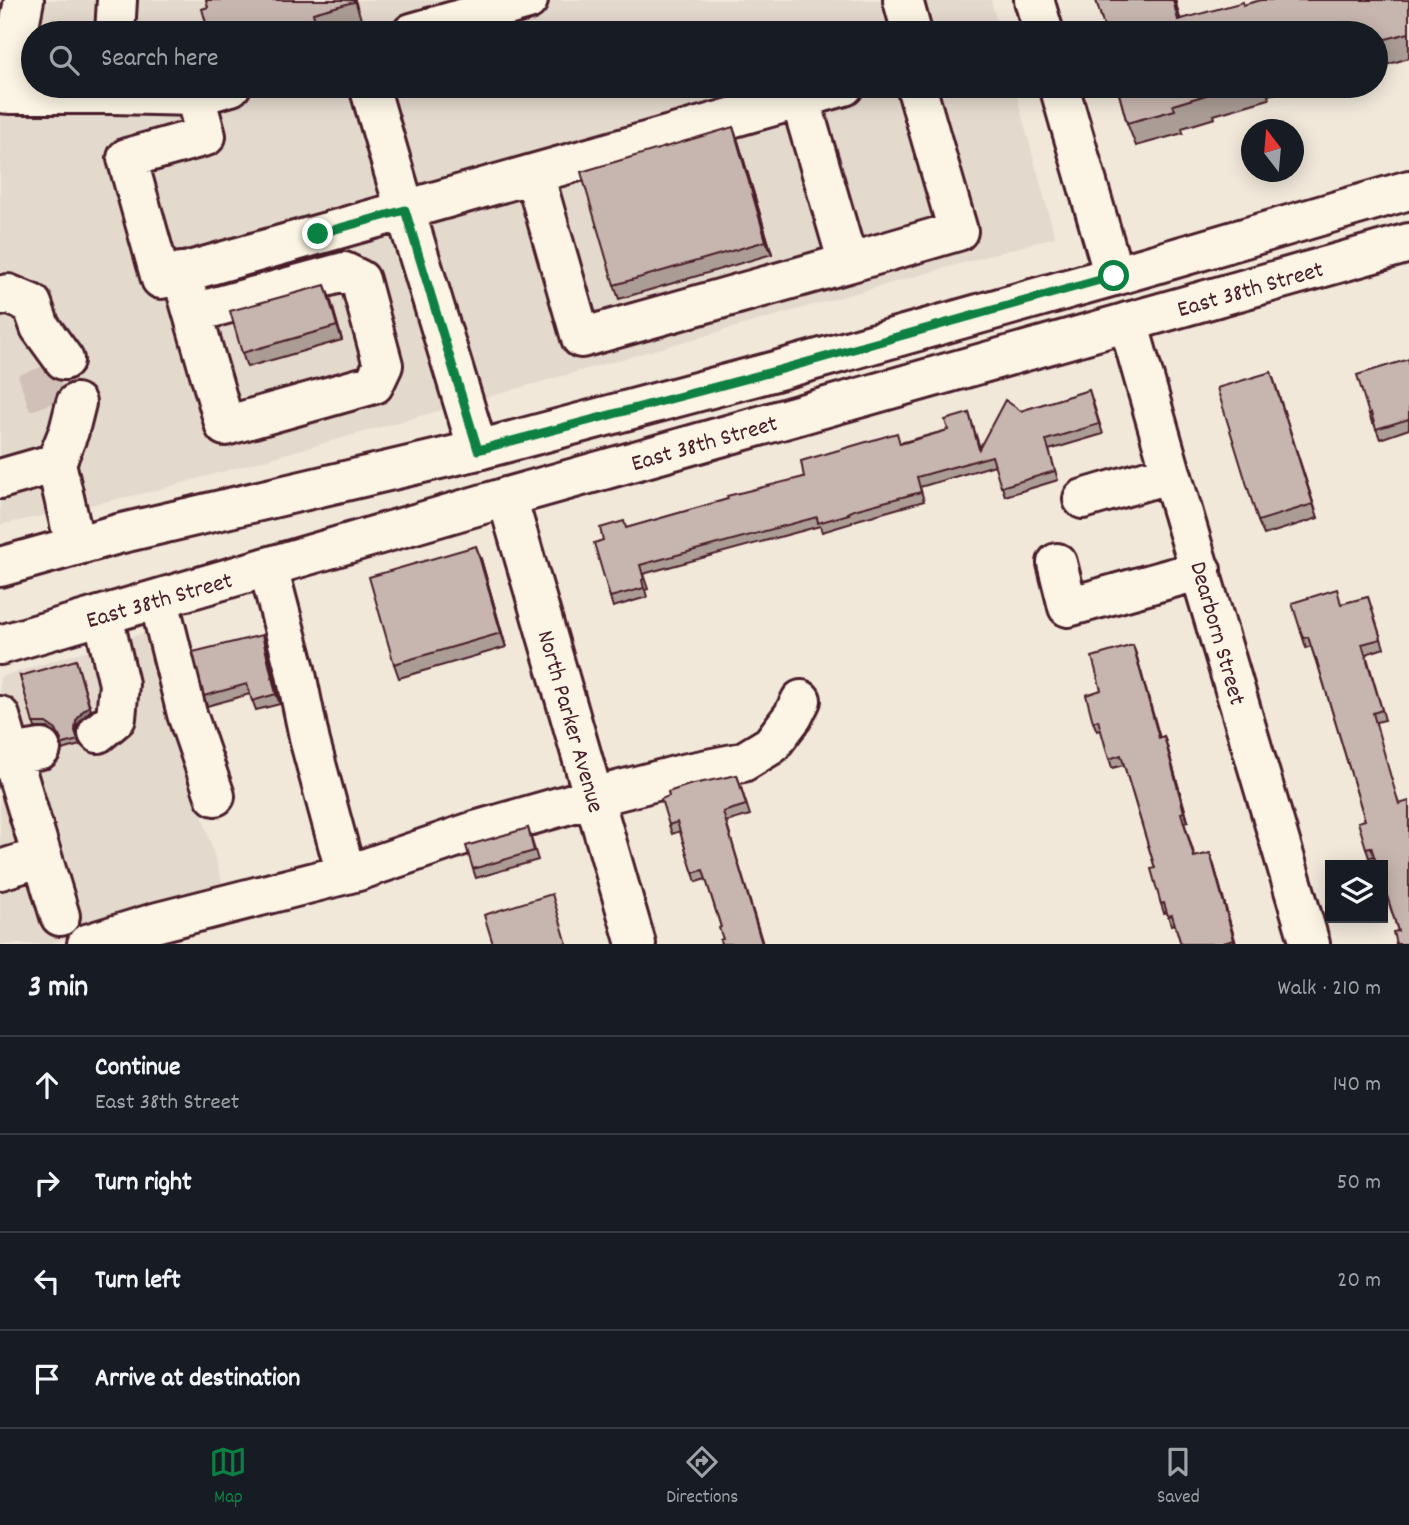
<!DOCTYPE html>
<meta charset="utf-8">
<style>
:root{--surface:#171b24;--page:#242831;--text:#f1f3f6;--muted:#9ea1a6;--line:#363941;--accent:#0b8043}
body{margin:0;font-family:Dekko,sans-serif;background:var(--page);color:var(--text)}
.controls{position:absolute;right:21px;bottom:21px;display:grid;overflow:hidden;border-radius:0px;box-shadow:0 4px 18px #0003}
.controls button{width:63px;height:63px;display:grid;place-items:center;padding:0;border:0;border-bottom:2px solid var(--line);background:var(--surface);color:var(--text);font:35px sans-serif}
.compass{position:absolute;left:1241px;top:119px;width:63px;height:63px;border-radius:50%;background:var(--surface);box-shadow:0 4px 18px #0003;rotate:344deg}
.stop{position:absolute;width:21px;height:21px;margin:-16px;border:5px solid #0b8043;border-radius:50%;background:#fff}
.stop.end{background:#0b8043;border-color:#fff;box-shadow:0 2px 7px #0008}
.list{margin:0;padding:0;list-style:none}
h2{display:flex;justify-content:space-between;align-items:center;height:91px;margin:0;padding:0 28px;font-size:30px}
h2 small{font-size:23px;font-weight:400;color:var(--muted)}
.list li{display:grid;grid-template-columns:46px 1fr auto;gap:21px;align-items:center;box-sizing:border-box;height:98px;padding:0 28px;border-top:2px solid var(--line)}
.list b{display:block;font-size:26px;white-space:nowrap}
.list p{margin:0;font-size:23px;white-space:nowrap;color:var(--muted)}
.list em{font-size:23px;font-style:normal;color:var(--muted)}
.icon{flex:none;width:38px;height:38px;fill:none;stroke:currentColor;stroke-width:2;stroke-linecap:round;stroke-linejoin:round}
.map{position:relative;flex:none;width:1409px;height:944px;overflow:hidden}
.search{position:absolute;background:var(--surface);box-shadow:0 4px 18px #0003;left:21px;right:21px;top:21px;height:77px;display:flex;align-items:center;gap:18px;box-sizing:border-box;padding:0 24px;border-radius:38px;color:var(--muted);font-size:26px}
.sheet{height:483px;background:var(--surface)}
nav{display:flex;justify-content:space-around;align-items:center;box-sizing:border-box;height:98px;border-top:2px solid var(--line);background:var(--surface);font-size:19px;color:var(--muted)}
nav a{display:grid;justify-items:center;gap:4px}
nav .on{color:var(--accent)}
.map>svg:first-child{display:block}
</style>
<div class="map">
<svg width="1409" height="944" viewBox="0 0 1409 944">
<rect width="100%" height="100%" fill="#f1e8da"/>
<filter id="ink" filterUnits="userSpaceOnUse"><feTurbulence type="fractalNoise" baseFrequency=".0143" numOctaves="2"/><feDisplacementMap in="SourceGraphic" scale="14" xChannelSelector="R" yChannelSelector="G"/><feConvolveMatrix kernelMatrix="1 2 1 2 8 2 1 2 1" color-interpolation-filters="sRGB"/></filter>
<g filter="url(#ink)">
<path fill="#e4d9cd" d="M0,0H991L1000,33H33V86H1014L1055,237L154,491L0,525Z
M147,632L224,888L49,944H0V677Z"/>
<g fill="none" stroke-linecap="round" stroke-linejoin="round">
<path stroke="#d0c0b7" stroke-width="38" stroke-dasharray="38 19" stroke-linecap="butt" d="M36,369L50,411"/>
<defs>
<path id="minor" d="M903,0L912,33
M1034,0L1044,33
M115,33L117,0
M412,33L528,0
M1059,86L1114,276
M0,93L11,94H112V86
M11,94L20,21L24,0
M112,94L195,96L231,86
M195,96L206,136L127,158L161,279L405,210L369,86
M534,174L581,338L848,263L800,98
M848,263L958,231L916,86
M181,272L225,426L374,384L383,365L360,280L344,272L193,313
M0,296L8,294L32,304L40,327L64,360
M1128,322L1171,473L1310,944
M478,450L405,210L844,86
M0,479L56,463
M507,497L636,944
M1083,499L1171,473
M75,545L56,463L69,431L76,403
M1057,563L1068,607L1201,570
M268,567L295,669L310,742L346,874
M157,600L163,617L187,714L215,796
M0,716L11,754L0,758
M98,733L116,718L119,684L107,633L101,616
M41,749L11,754L60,916
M0,870L42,857
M87,944L158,922L358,871L475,831L594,797L683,774L743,762L771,745L793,716L801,700"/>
<path id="major" d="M0,567L118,534L478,450L779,370L1114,276L1409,190
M0,645L507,497L1409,243"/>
</defs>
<use href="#minor" stroke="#4a1f2b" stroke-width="44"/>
<use href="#major" stroke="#4a1f2b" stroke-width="44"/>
<use href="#minor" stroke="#fcf5e5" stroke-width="38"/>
<use href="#major" stroke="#fcf5e5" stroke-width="38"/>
</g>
<path fill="#ab9d96" stroke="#4a1f2b" stroke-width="2" d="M355,0L361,19L319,31L320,33H209L208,7Z
M1096,0H1175L1180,19L1244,5L1409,0V58L1386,65L1387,66L1376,70V33H1106Z
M1117,86H1303L1268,95L1269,99L1214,115L1215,118L1182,128L1183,133L1136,146L1127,123Z
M738,141L772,254L619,299L614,285Z
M330,298L342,340L247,367L242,353Z
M1409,359V429L1380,439L1374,423H1372L1369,414Z
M1271,372L1318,518L1264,535L1258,521Z
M1089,390L1103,434L1049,450L1058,480L1005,496L995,465L920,487L924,501L857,520L852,522V523L822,532L820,526L643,574L648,589L645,590L647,597L613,607L610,597L603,540L627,528L804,477L900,443L948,430L969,413L980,448L1021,411Z
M481,559L506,647L399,678L394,664Z
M1368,597L1384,648L1366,654L1385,720L1376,722L1398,931L1374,856L1369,858L1366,848L1365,820L1319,668H1318L1311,646L1306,648L1303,638L1342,604Z
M262,635L266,644L280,704L256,710L250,694L207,706L204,696Z
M1136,654L1160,738L1164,736L1167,746L1188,821L1184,822L1195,857L1213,862L1236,944H1181L1175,924L1171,925L1167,912L1164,913L1161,904L1155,868L1124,765L1112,768L1101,730L1097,731L1093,722L1101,690Z
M20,676L91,710L84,717L77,726L76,736L80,745L62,750L61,741L57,735L48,728H35Z
M737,775L750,815L726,822L763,944H721L723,939L721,927L706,879L696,882L680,831L672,834L669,825V796Z
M528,828L538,860L476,878L473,869Z"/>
<path fill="#8b7f7a" stroke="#4a1f2b" stroke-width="2" d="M1173,0H1175L1184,33L1178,20Z
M733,127L738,141L772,254L766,241Z
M325,285L330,298L342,340L337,326Z
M1271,372L1276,386L1318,518L1313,504Z
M476,546L481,559L506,647L501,633Z
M262,635L266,644L280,704L276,694Z
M1133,645L1136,654L1162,747L1159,738Z
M76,660L91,710L84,717L77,726L76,736L75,731Z
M1164,736L1167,746L1188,821L1184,812Z
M1210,853L1213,862L1236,944L1234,940Z"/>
<path fill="#c7b6af" stroke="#4a1f2b" stroke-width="2" d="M206,0H354V2L313,13L316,25L288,33H209L202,9L208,7Z
M1096,0H1173L1178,20L1243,2V5L1261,0H1409V33L1378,41V43L1376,44V33H1106Z
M1117,86H1226L1205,92L1206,95L1173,105L1175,110L1127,123Z
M733,127L766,241L614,285L581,172Z
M325,285L337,326L242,353L230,311Z
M1409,359V419L1376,429L1371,413L1369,414L1357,375Z
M1271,372L1313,504L1258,521L1217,388Z
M1089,390L1099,424L1046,440L1055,471L1001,487L992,456L917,477L921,492L854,510L848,513L849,514L818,523L817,517L640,565L644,579L642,580L644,588L610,597L594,543L603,540L600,528L624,521L626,528L728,499L727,496L804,477L801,461L897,433L900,444L948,430L945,420L969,413L979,449L1005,400L1021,411Z
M476,546L501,633L394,664L369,577Z
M1337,589L1341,604L1368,597L1381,639L1362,644L1382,710L1373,713L1390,774L1399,804L1409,801V944H1396L1393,932L1398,931L1383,883V865H1377L1371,847L1366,848L1358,822L1365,820L1316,658H1315L1308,637L1303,638L1292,603Z
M262,635L276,694L252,701L247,684L204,696L193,652Z
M1133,645L1159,738L1164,736L1184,812L1181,813L1194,857L1210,853L1234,940L1223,943V944H1181L1172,915L1168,916L1164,903L1161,904L1151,869L1155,868L1121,755L1109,759L1098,720L1093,722L1086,695L1101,690L1092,657Z
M76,660L89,706L82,712L76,721L75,731L78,740L60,745L61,740L56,730L46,723H33L20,676Z
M737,775L746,805L723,812L762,944H721L720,940L723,939L719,928L721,927L703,870L693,873L677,822L669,825L661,799L669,796L668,792L689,785Z
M528,828L534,851L473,869L466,846Z
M552,894L567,944H493L484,915Z"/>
</g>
<g fill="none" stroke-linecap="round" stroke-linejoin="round" filter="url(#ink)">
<path stroke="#0b8043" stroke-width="9" d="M318,234L405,210L478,450L779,370L1114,276"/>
</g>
<g text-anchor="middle" stroke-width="7" stroke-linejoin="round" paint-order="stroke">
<g font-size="24" fill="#4a1f2b" stroke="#fcf5e5">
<text transform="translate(1250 288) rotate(-16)" y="8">East 38th Street</text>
<text transform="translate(704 442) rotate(-16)" y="8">East 38th Street</text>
<text transform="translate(159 599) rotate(-16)" y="8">East 38th Street</text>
<text transform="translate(1219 633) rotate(74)" y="8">Dearborn Street</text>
<text transform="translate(572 721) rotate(74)" y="8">North Parker Avenue</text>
</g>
</g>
</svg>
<div class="controls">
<button><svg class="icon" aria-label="layers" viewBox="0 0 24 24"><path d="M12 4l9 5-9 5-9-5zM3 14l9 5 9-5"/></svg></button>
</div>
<svg class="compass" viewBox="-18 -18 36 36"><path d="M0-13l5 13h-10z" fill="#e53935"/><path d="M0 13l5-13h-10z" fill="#9ea1a6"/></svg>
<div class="stop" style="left:1114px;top:276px"></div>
<div class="stop end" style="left:318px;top:234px"></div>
<div class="search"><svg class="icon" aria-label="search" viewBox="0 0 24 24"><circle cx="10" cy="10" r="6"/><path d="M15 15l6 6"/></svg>Search here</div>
</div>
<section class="sheet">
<h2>3 min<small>Walk · 210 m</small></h2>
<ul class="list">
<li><svg class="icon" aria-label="ahead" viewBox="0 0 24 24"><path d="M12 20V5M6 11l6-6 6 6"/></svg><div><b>Continue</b><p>East 38th Street</p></div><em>140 m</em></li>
<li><svg class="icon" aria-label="right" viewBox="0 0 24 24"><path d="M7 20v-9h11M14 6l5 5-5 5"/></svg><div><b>Turn right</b></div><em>50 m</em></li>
<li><svg class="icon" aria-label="left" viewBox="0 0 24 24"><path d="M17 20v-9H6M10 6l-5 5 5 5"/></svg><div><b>Turn left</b></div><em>20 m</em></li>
<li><svg class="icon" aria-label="arrive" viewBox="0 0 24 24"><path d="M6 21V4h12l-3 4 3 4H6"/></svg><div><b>Arrive at destination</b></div></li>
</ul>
</section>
<nav>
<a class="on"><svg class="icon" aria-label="map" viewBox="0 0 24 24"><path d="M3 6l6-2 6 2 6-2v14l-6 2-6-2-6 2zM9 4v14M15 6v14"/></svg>Map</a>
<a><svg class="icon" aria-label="directions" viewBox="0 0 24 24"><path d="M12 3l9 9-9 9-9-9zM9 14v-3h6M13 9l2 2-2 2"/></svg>Directions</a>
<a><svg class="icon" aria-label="saved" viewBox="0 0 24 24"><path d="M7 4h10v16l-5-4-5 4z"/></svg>Saved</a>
</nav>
